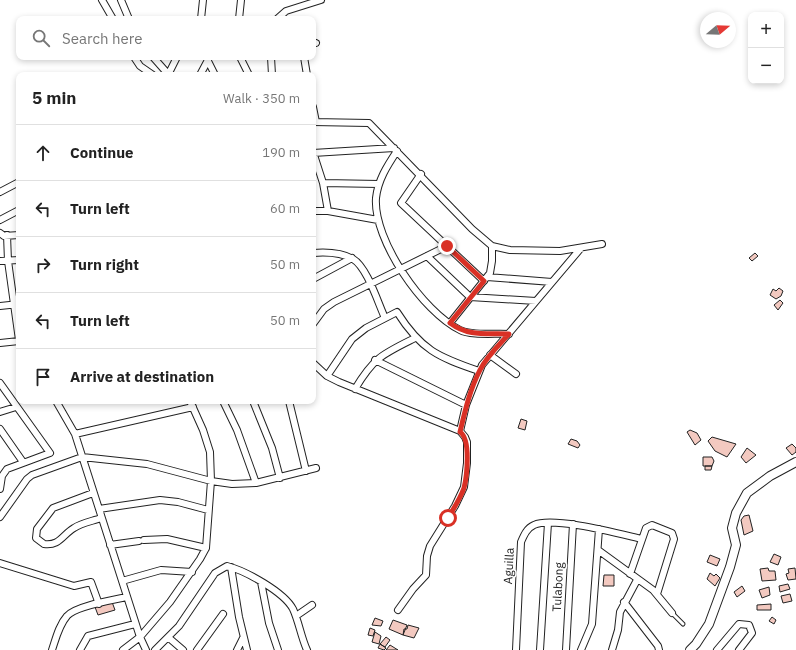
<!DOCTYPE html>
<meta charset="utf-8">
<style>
:root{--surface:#fff;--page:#f2f2f2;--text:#222;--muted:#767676;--line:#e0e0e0}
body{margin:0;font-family:"IBM Plex Sans",sans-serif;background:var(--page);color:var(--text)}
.controls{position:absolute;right:12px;top:12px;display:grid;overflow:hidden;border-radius:8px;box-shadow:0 2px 6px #0003}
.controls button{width:36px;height:36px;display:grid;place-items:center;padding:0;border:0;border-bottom:1px solid var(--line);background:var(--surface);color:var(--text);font:20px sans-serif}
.compass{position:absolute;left:700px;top:12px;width:36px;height:36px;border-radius:50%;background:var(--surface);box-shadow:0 2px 6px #0003;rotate:71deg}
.stop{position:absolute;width:12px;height:12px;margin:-9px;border:3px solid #d93025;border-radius:50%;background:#fff}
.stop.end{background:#d93025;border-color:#fff;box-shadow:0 1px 4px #0008}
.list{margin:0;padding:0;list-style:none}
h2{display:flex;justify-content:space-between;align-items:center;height:52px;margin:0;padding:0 16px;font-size:17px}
h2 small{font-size:13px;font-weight:400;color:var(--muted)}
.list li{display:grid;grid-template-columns:26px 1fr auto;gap:12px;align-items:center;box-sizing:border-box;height:56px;padding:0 16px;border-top:1px solid var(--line)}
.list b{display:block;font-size:15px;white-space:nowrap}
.list em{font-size:13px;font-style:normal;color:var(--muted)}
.icon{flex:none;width:22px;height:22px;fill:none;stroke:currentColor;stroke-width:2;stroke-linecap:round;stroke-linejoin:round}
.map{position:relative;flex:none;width:796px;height:650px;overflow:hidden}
.search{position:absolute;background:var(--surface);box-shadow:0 2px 6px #0003;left:16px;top:16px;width:300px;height:44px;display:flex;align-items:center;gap:10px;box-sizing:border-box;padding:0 14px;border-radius:8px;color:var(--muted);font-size:15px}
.panel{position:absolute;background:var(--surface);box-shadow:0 2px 6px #0003;left:16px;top:72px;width:300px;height:332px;border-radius:8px}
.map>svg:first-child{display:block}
</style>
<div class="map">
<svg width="796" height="650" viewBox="0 0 796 650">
<rect width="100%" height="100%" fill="#fff"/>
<path fill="#f3c9c0" stroke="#222" d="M755,253L758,256L752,261L749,258Z
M779,288L783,291L781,296L776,299L770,295L773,289L776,291Z
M780,300L783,303L778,310L774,305Z
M521,419L527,421L525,430L518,428Z
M690,430L697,433L701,440L695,445L687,432Z
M712,437L736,444L727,457L715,451L708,441Z
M571,439L577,441L580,445L578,448L568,444Z
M792,444L796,448V452L792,455L786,448Z
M747,448L756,455L746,463L741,457Z
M703,457H712L714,461L712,466H703Z
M705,466H712L711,470H705Z
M749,515L753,531L744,535L741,520L744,516Z
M774,554L781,557L778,565L770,562Z
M710,555L720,559L717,566L707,562Z
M768,568L769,571H775L776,580L762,581L760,569Z
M795,568L796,579L788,580L786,574L789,573L788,569Z
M710,573L714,576L716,574L720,578L715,586L707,579Z
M604,575H614V586H603Z
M788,584L790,589L780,592L779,586Z
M742,586L745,591L737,597L734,592Z
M769,587L770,595L762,598L759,590Z
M790,594L792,601L783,603L781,596Z
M112,602L115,610L98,615L95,607Z
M771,604V610H757V605Z
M772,617L776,620L774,624L769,621Z
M375,618L383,621L381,626L372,625Z
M393,620L407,625L403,635L389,629Z
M408,625L419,628L414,638L403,635L404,629H407Z
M370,628L375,630L373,636L368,635Z
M375,632L381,636L379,644L372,642Z
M386,637L390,640L385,647L380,644Z
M380,644L386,648L384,650L378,648Z
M390,645L398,650H386Z"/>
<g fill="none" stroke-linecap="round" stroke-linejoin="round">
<defs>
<path id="service" d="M672,613L683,624"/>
<path id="minor" d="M102,0L113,19
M121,0L129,19
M201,19L203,0
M239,19L241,0
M277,19L286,11L321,0
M313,42L316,43
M134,57L140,66L153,75
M153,57L168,74
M206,57L215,75
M240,57L249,75
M271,57L272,75
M304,57L307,75
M168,75L177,57
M200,75L208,60
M313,107L316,122
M313,122L369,123L472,229L492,246L510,250L560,251L602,244
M397,151C387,166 378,180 376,198C373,240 423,312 460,330C471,336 496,333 509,334
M313,152L323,183L328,211
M313,153L394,148
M421,174L401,203L484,281
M323,183L379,184
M0,192L19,182
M313,211H328L378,220
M0,220L19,210
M0,233L4,236L19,235
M7,235L8,261L19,340
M313,253C325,252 342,253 353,259C367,267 378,303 385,318
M427,256L470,297L536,301
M0,261L19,260
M487,277L552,282
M313,279L352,258
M0,306L19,304
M450,323L490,273L492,261V246
M313,324L324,309L334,302L447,246
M0,343L19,341
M490,355L516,374
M375,360L466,405
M313,363L327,376L339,382L460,431L465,437L467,442V463L464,487L455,506L430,546L427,556L426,575L413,589L398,610
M327,376L352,339L366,328L397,312C421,350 438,357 479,371
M0,383L50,453L7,469L2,476L0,489
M355,389C374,357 383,354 415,338
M56,401L75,434L140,637L146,650
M223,401L237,430L256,483
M253,401L272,448L280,478
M289,401L306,471
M0,412L16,407
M0,429L23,462
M460,431L466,405L482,365L581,248
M75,434L193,407
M93,493L53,508L37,529L36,538L44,544C60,546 62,535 74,528C81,523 93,521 101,518
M99,509L160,500L178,502L208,510
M0,517L27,479L32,475L82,457L147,464L211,481L232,484L256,483L316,468
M144,540L167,539L206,548
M110,545L139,541
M598,550L653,590L672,613
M0,563L74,586L91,582L99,604
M231,567L239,617L247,650
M630,574L646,528L652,525L672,533L674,539L657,594
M122,581L161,570L192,572
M261,582L269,623L278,650
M624,602L658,646L659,650
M296,616L312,605
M169,638L183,650
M52,650C56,638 59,625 67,616C75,606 113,600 127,597
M80,650L88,636L135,624
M123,650L140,637L170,602L200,559L206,548L211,481L210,452L203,430L190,401
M155,650L179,626L215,573L227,566C246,571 284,592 293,609C299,622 301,637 307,650
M197,650L223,614
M237,650L243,638
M516,650L521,542C524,535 527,528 534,525C553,516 620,534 642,539
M540,650L548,523
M566,650L573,524
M581,650L592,624L599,529
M612,650L618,630L620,612L637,580
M717,650L739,624L749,625L752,633L739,650"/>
<path id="tertiary" d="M690,650L696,644L709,624L730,567L736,545L732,528L736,513L747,493L770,476L796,462"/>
</defs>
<use href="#service" stroke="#222" stroke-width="5"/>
<use href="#minor" stroke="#222" stroke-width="8"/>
<use href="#tertiary" stroke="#222" stroke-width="10"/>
<use href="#service" stroke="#fff" stroke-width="3"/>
<use href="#minor" stroke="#fff" stroke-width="6"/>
<use href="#tertiary" stroke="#fff" stroke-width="8"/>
</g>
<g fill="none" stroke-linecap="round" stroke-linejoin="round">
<path stroke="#d93025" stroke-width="5" d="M447,246L484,281L450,323C469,337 486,333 509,334C499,345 487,356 480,370C470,389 465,411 460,432C471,439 467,476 464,488C460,499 454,508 448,518"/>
</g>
<g text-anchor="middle" stroke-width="3" stroke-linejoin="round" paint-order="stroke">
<g font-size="12" fill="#222" stroke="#fff">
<text transform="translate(509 566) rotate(-87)" y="4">Aguilla</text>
<text transform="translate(558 587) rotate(-87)" y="4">Tulabong</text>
</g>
</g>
</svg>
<div class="controls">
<button>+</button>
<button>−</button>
</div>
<svg class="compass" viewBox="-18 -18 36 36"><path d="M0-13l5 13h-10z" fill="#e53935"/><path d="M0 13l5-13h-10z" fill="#767676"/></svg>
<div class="stop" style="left:448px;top:518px"></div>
<div class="stop end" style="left:447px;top:246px"></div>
<div class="search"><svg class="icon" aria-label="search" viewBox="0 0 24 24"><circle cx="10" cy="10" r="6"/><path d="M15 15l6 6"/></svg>Search here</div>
<section class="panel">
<h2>5 min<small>Walk · 350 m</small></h2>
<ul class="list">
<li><svg class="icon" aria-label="ahead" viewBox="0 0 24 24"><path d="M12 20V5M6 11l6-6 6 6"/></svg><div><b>Continue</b></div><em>190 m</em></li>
<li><svg class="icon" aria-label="left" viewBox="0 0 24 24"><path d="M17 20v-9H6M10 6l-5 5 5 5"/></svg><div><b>Turn left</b></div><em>60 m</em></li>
<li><svg class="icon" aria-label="right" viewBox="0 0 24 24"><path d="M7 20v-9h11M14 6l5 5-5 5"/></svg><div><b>Turn right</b></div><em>50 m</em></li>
<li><svg class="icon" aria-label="left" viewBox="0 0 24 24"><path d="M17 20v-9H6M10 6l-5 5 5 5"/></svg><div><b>Turn left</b></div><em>50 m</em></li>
<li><svg class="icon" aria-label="arrive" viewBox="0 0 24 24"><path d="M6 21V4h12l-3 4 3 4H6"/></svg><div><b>Arrive at destination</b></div></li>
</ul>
</section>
</div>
